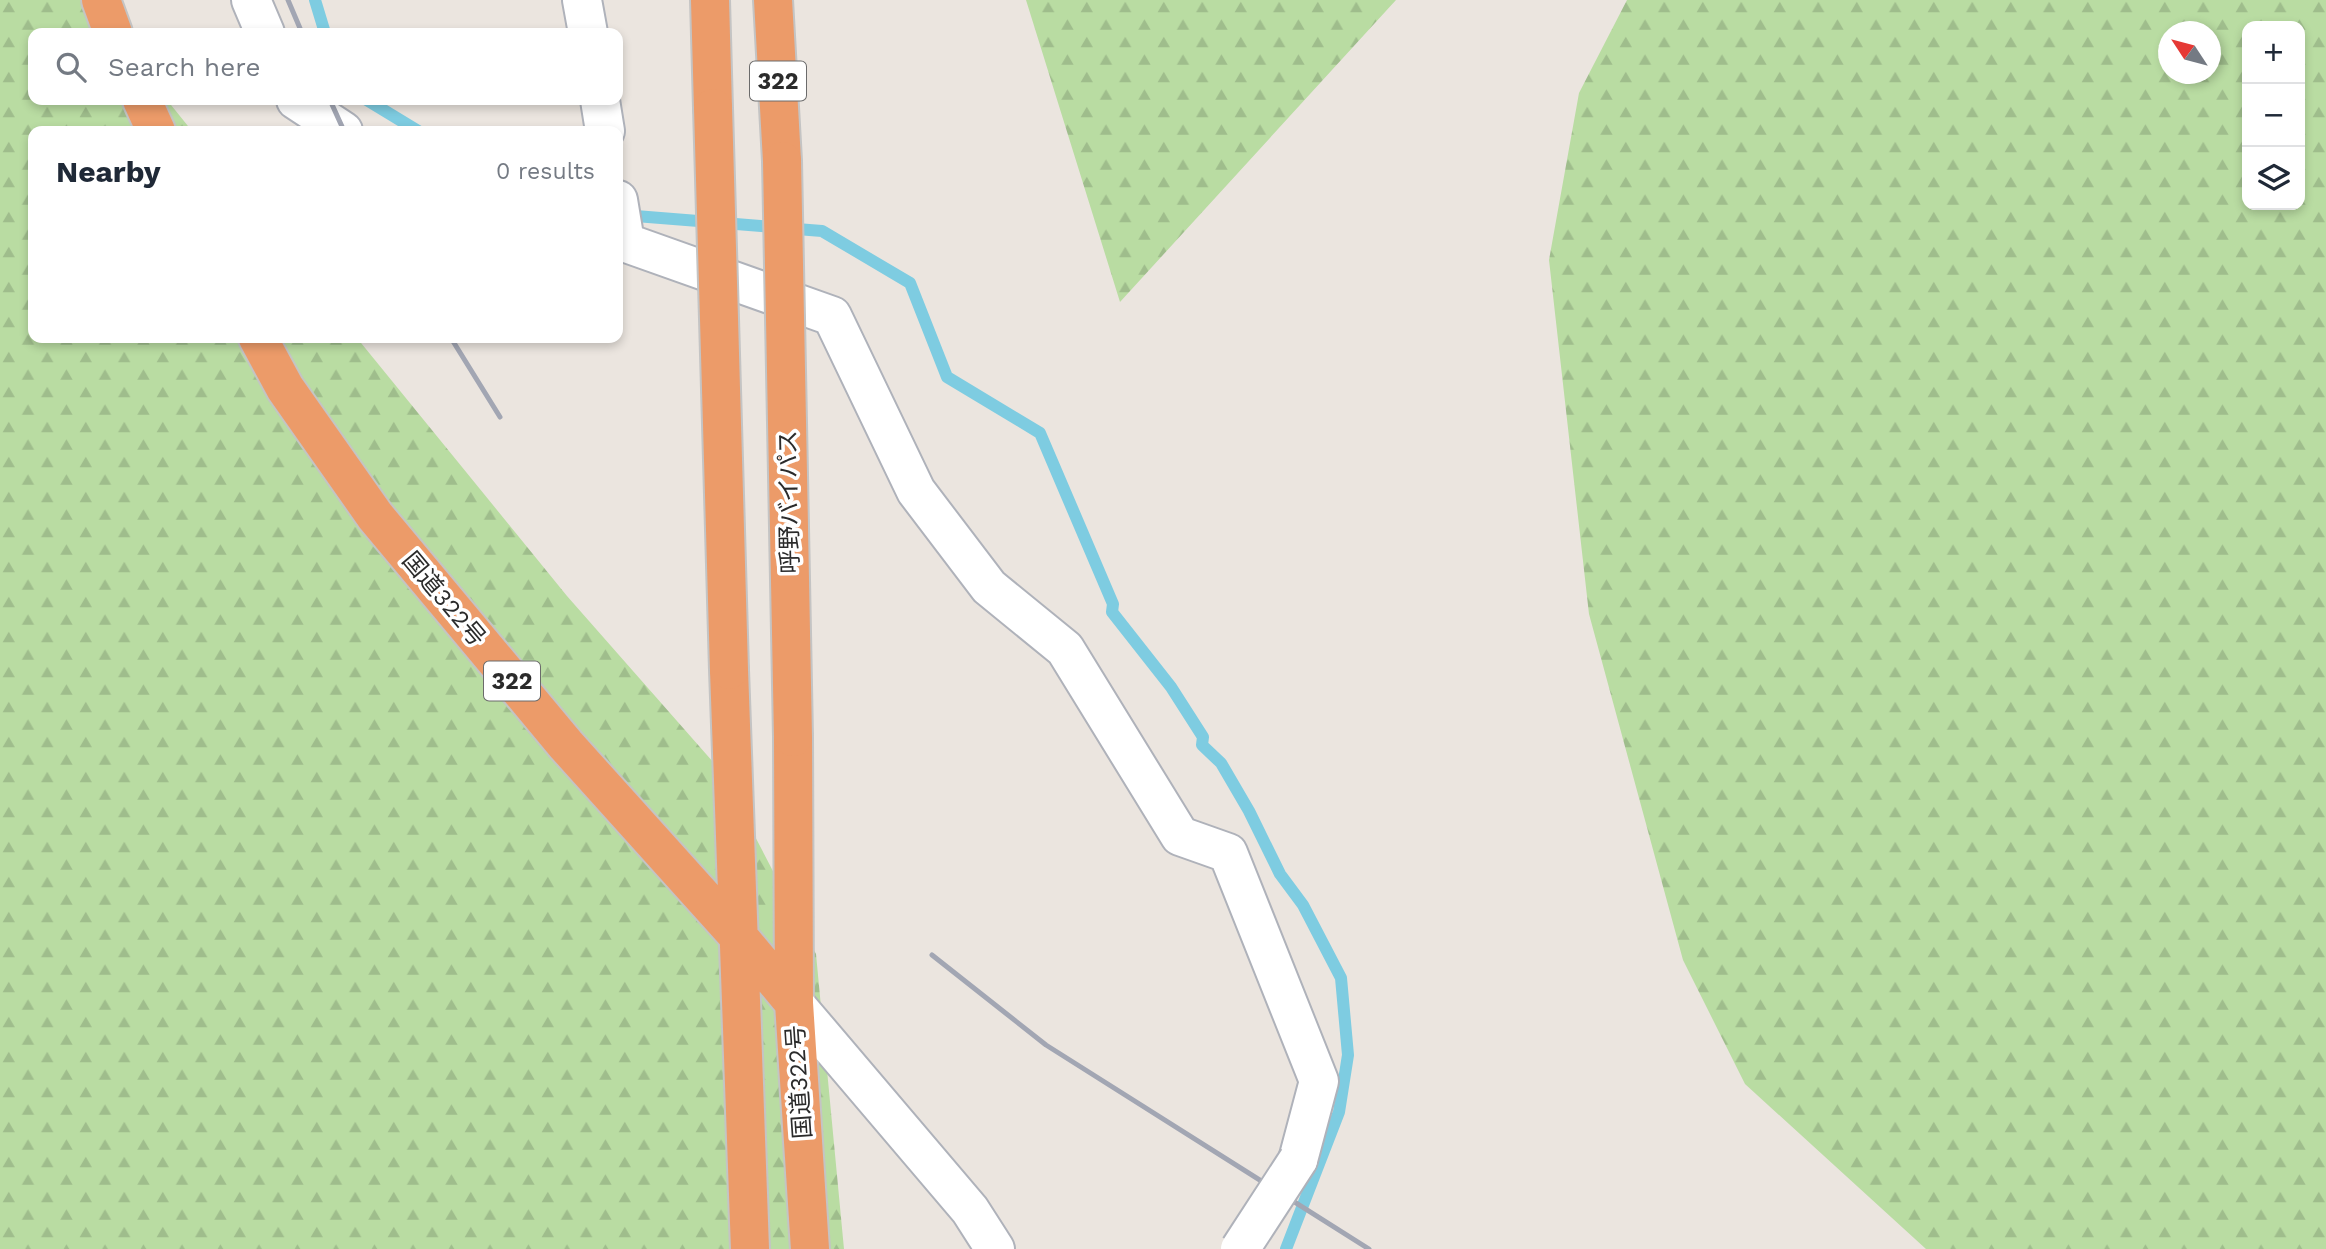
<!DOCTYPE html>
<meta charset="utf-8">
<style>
:root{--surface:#fff;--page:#f2f2f3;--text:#1f2937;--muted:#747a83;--line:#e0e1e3}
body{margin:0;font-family:"Work Sans","Noto Sans JP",sans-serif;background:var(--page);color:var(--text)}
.controls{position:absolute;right:21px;top:21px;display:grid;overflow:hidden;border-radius:14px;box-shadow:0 4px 10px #0003}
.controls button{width:63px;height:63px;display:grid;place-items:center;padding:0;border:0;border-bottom:2px solid var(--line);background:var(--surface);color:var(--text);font:35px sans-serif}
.compass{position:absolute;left:2158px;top:21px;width:63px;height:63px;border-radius:50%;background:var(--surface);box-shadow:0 4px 10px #0003;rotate:306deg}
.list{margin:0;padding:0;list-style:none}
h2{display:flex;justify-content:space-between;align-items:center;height:91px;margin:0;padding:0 28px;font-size:30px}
h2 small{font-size:23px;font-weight:400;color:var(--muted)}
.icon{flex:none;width:38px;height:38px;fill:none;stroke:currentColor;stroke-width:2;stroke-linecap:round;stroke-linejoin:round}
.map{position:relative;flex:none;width:2326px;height:1249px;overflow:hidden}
.search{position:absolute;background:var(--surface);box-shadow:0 4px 10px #0003;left:28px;top:28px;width:595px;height:77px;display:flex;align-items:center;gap:18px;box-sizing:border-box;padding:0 24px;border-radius:14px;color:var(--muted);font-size:26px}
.panel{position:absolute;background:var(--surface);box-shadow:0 4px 10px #0003;left:28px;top:126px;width:595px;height:217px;border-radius:14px}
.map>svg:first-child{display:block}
</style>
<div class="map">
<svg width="2326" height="1249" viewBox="0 0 2326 1249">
<defs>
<pattern id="forest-firs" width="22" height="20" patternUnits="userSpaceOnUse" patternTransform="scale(1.75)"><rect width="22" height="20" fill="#b9dca2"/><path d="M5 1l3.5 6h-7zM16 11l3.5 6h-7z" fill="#9fbd8c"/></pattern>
</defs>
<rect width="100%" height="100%" fill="#ebe5df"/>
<path fill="url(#forest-firs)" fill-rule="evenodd" d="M0,0H91L115,33H33V100H167L192,131H33V338H357L567,596L721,771L816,954L844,1249H0Z
M1026,0H1396L1120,302Z
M1627,0H2326V1249H1926L1745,1084L1683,960L1589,614L1549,260L1579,93ZM2247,26H2300V205H2247ZM2168,32H2210V74H2168Z"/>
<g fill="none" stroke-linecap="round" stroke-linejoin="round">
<path stroke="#7ecce1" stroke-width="12" d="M315,0L325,33
M367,100L418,131
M623,215L822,231L910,283L947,377L1040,433L1113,604L1112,612L1171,687L1203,737L1202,745L1221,763L1249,811L1280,874L1303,905L1341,978L1348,1055L1339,1112L1286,1249"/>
<defs>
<path id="street" d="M251,0L265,33
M582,0L588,33
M296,100L343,131
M600,100L605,131
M618,200L625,242
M618,240L832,316L916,491L989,587L1065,649L1180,836L1228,853L1319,1081L1298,1160
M794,1003L970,1210L995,1249"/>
<path id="highway" d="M101,0L113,33
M710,0L713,108
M773,0L782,161
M142,100L156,131
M258,338L285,388L375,516L566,745L738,936L794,1003
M729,670L750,1249
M793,737L794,1003L810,1249"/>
</defs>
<use href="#street" stroke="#afb2ba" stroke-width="42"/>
<use href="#highway" stroke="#c4c4c4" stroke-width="42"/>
<use href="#street" stroke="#fff" stroke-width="38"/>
<use href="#highway" stroke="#ec9b69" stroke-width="38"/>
<path stroke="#a2a6b3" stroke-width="5" d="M288,0L302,33
M330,100L344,131
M451,338L500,417
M932,955L1046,1045L1369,1249"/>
<defs>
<path id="street-bridge" d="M1240,1249L1298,1160"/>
<path id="highway-bridge" d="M713,108L729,670
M782,161L793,737"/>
</defs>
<use href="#street-bridge" stroke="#afb2ba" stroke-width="42" stroke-linecap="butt"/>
<use href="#highway-bridge" stroke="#c4c4c4" stroke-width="42" stroke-linecap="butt"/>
<use href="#street-bridge" stroke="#fff" stroke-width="38"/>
<use href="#highway-bridge" stroke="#ec9b69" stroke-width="38"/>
</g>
<g text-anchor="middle" stroke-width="7" stroke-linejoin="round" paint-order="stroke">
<g fill="#fff" stroke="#6b6b6b" stroke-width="2">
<rect x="750" y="61.5" width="56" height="39" rx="5"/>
<rect x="484" y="661.5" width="56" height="39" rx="5"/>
</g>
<g font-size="23" font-weight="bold" fill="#2b2b2b">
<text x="778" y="89">322</text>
<text x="512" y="689">322</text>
</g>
<g font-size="24" fill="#2b2b2b" stroke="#fff">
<text transform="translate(789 502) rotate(-91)" y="8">呼野バイパス</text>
<text transform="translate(444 599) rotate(50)" y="8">国道322号</text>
<text transform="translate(799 1082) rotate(-94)" y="8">国道322号</text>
</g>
</g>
</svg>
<div class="controls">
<button>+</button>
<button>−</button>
<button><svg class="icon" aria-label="layers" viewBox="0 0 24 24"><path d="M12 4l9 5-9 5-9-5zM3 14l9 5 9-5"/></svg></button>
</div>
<svg class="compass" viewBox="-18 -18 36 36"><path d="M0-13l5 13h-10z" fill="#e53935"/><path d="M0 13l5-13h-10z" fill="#747a83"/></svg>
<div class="search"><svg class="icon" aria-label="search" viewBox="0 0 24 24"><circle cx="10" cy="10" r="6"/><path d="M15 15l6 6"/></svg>Search here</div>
<section class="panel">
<h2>Nearby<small>0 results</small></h2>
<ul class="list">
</ul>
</section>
</div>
